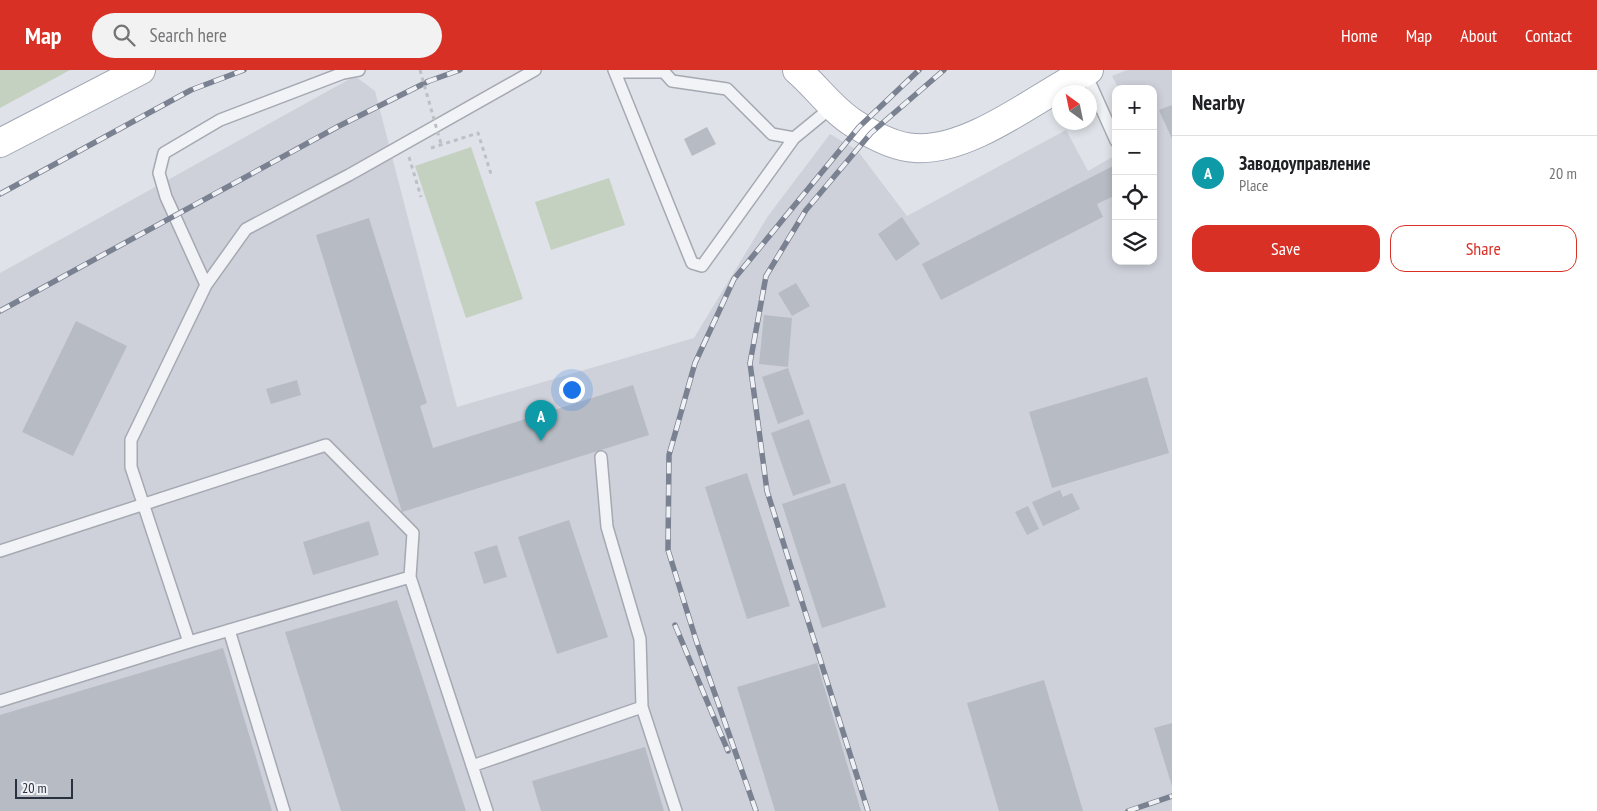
<!DOCTYPE html>
<meta charset="utf-8">
<style>
:root{--surface:#fff;--page:#f2f2f2;--text:#202124;--muted:#757577;--line:#e0e0e0;--accent:#d93025}
body{margin:0;font-family:"PT Sans Narrow",sans-serif;background:var(--page);color:var(--text)}
.controls{position:absolute;right:15px;top:15px;display:grid;overflow:hidden;border-radius:10px;box-shadow:0 2px 8px #0003}
.controls button{width:45px;height:45px;display:grid;place-items:center;padding:0;border:0;border-bottom:1px solid var(--line);background:var(--surface);color:var(--text);font:25px sans-serif}
.compass{position:absolute;left:1052px;top:15px;width:45px;height:45px;border-radius:50%;background:var(--surface);box-shadow:0 2px 8px #0003;rotate:327deg}
.scale{position:absolute;left:15px;bottom:12px;width:58px;box-sizing:border-box;padding-left:5px;border:2px solid #29303e;border-top:0;font-size:14px;line-height:18px;white-space:nowrap;color:#29303e;-webkit-text-stroke:4px #eff1f5;paint-order:stroke}
.you{position:absolute;left:571px;top:319px;width:18px;height:18px;margin:-12px;border:4px solid #fff;border-radius:50%;background:#1a73e8;box-shadow:0 0 0 8px #1a73e833}
.badge{display:grid;place-items:center;width:32px;height:32px;border-radius:50%;background:var(--accent);color:#fff;font-size:16px;font-weight:700}
.pin{position:absolute;translate:-50% -41px;filter:drop-shadow(0 1px 2px #0008)}
.pin::after{content:'';position:absolute;top:26px;width:18px;height:15px;background:inherit;clip-path:polygon(0 0,100% 0,50% 100%)}
.list{margin:0;padding:0;list-style:none}
h2{display:flex;justify-content:space-between;align-items:center;height:65px;margin:0;padding:0 20px;font-size:21px}
h2 small{font-size:16px;font-weight:400;color:var(--muted)}
.list li{display:grid;grid-template-columns:32px 1fr auto;gap:15px;align-items:center;box-sizing:border-box;height:75px;padding:0 20px;border-top:1px solid var(--line)}
.list b{display:block;font-size:19px;white-space:nowrap}
.list p{margin:0;font-size:16px;white-space:nowrap;color:var(--muted)}
.list em{font-size:16px;font-style:normal;color:var(--muted)}
.actions{display:flex;gap:10px;padding:15px 20px}
.actions a{flex:1;padding:11px 0;border:1px solid var(--accent);border-radius:15px;text-align:center;font-size:18px;color:var(--accent)}
.actions .main{background:var(--accent);color:#fff}
.icon{flex:none;width:28px;height:28px;fill:none;stroke:currentColor;stroke-width:2;stroke-linecap:round;stroke-linejoin:round}
.map{position:relative;flex:none;width:1172px;height:741px;overflow:hidden}
header{display:flex;align-items:center;gap:30px;box-sizing:border-box;height:70px;padding:0 25px;background:var(--accent);color:#fff}
header strong{font-size:24px}
nav{display:flex;gap:28px;margin-inline-start:auto;font-size:18px}
.search{width:350px;height:45px;background:var(--page);display:flex;align-items:center;gap:12px;box-sizing:border-box;padding:0 18px;border-radius:28px;color:var(--muted);font-size:19px}
main{display:flex}
aside{flex:1;background:var(--surface)}
.map>svg:first-child{display:block}
</style>
<header>
<strong>Map</strong>
<div class="search"><svg class="icon" aria-label="search" viewBox="0 0 24 24"><circle cx="10" cy="10" r="6"/><path d="M15 15l6 6"/></svg>Search here</div>
<nav><a>Home</a><a>Map</a><a>About</a><a>Contact</a></nav>
</header>
<main>
<div class="map">
<svg width="1172" height="741" viewBox="0 0 1172 741">
<rect width="100%" height="100%" fill="#dfe2e8"/>
<path fill="#ced1da" d="M1127,0H1172V741H0V203L355,6L375,21L457,337L694,268L768,146L830,64L857,80L907,146L1066,60L1088,101L1116,85V191H1153V19H1119L1112,6Z"/>
<path fill="#c4d1c1" d="M0,0H70L0,38Z
M471,77L523,229L466,248L415,96Z
M609,108L625,155L551,180L535,132Z"/>
<path fill="#b7bbc4" d="M1172,35V69L1159,40Z
M707,57L716,74L692,86L684,69Z
M1113,96L1116,100V125L1097,134L1103,147L941,230L922,194Z
M902,147L920,174L896,191L878,164Z
M369,148L427,333L420,336L433,378L633,315L649,365L402,442L316,165Z
M796,213L810,236L792,246L778,223Z
M764,245L792,248L788,297L759,294Z
M76,251L127,276L73,386L22,362Z
M788,298L804,344L778,354L762,307Z
M1147,307L1169,383L1052,418L1029,342Z
M297,310L301,325L271,334L266,319Z
M809,349L831,413L793,426L771,363Z
M747,403L790,536L747,549L705,417Z
M845,413L886,537L822,558L782,434Z
M1060,420L1063,427L1072,423L1080,439L1043,456L1032,432Z
M1028,436L1039,459L1027,465L1015,442Z
M569,450L608,567L557,584L518,467Z
M369,451L379,485L313,505L303,472Z
M497,475L507,507L484,514L474,482Z
M397,530L466,741H341L285,562Z
M223,578L272,741H0V645Z
M817,593L861,741H775L737,617Z
M1044,610L1083,741H999L967,633Z
M1172,653V716L1154,658Z
M645,677L664,741H541L532,711Z"/>
<g fill="none" stroke-linecap="round" stroke-linejoin="round">
<defs>
<path id="lane" d="M614,0L692,193L702,196L794,68
M615,2H664L672,11L727,19L772,64L794,68L833,36
M1085,2L1116,71
M206,215L246,159L349,105L535,0
M0,481L326,375L413,463L410,507L189,572L0,631
M410,507L487,741
M229,560L284,741
M189,572L131,397V370L206,215L166,127L159,103L164,83L220,50L343,3L359,0
M642,637L676,741
M472,696L642,637L640,569L607,457L601,387"/>
<path id="primary" d="M797,0C817,17 832,40 855,54C872,65 894,77 915,78C971,82 1039,25 1089,0
M0,73L141,0"/>
</defs>
<use href="#lane" stroke="#a5a9b2" stroke-width="14"/>
<use href="#primary" stroke="#9fa6b3" stroke-width="30"/>
<path stroke="#bec0c6" stroke-width="3" stroke-dasharray="4 4" stroke-linecap="butt" d="M431,78L478,63L491,104
M409,87L421,127"/>
<use href="#lane" stroke="#f2f3f6" stroke-width="11"/>
<use href="#primary" stroke="#fff" stroke-width="28"/>
<defs>
<path id="rail" d="M0,124L191,20L244,0
M0,241L339,56L429,11L460,0
M675,555L728,681
M756,741L696,570L668,480L669,385L695,293L734,209L859,57L919,0
M868,741L767,421L750,293L766,206L806,140L871,63L944,0
M1128,741L1172,726"/>
</defs>
<use href="#rail" stroke="#7a8190" stroke-width="5.5"/>
<use href="#rail" stroke="#eff1f5" stroke-width="4" stroke-dasharray="11" stroke-linecap="butt"/>
<path stroke="#bec0c6" stroke-width="3" stroke-dasharray="4 4" stroke-linecap="butt" d="M420,0L441,74"/>
</g>
</svg>
<div class="controls">
<button>+</button>
<button>−</button>
<button><svg class="icon" aria-label="locate" viewBox="0 0 24 24"><circle cx="12" cy="12" r="6"/><path d="M12 2v4M12 18v4M2 12h4M18 12h4"/></svg></button>
<button><svg class="icon" aria-label="layers" viewBox="0 0 24 24"><path d="M12 4l9 5-9 5-9-5zM3 14l9 5 9-5"/></svg></button>
</div>
<svg class="compass" viewBox="-18 -18 36 36"><path d="M0-13l5 13h-10z" fill="#e53935"/><path d="M0 13l5-13h-10z" fill="#757577"/></svg>
<div class="scale">20 m</div>
<div class="you"></div>
<div class="pin badge" style="left:541px;top:371px;background:#0f9aa8">A</div>
</div>
<aside>
<h2>Nearby<small></small></h2>
<ul class="list">
<li><span class="badge" style="background:#0f9aa8">A</span><div><b>Заводоуправление</b><p>Place</p></div><em>20 m</em></li>
</ul>
<div class="actions"><a class="main">Save</a><a>Share</a></div>
</aside>
</main>
